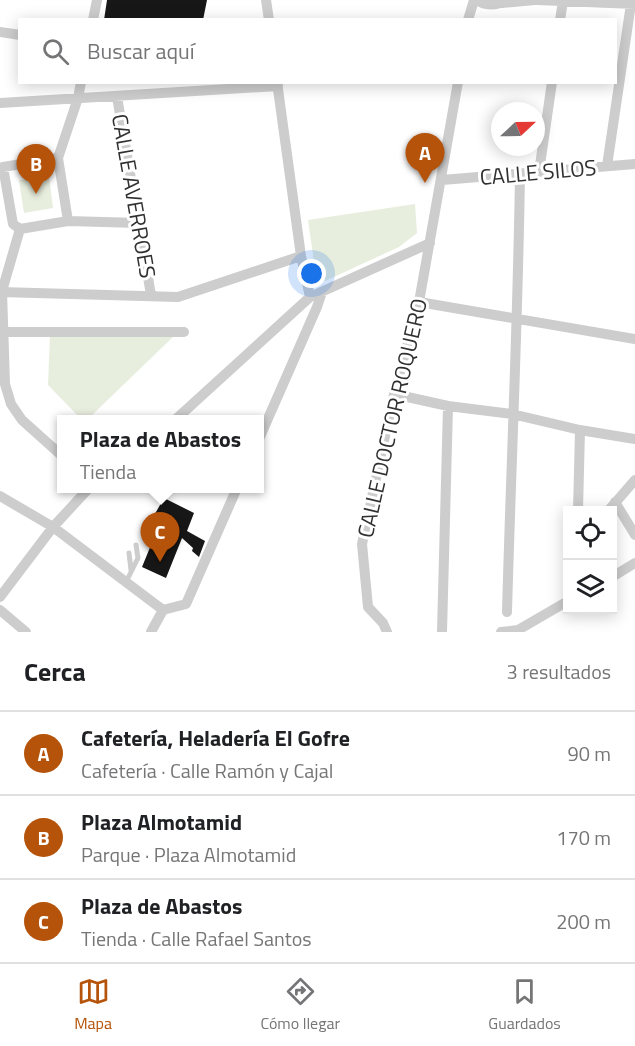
<!DOCTYPE html>
<html lang="es">
<meta charset="utf-8">
<style>
:root{--surface:#fff;--page:#f2f2f2;--text:#202124;--muted:#757577;--line:#e0e0e0;--accent:#b45309}
body{margin:0;font-family:"Titillium Web",sans-serif;background:var(--page);color:var(--text)}
.controls{position:absolute;right:18px;bottom:18px;display:grid;overflow:hidden;border-radius:0px;box-shadow:0 3px 15px #0003}
.controls button{width:54px;height:54px;display:grid;place-items:center;padding:0;border:0;border-bottom:2px solid var(--line);background:var(--surface);color:var(--text);font:30px sans-serif}
.compass{position:absolute;left:491px;top:102px;width:54px;height:54px;border-radius:50%;background:var(--surface);box-shadow:0 3px 15px #0003;rotate:68deg}
.you{position:absolute;left:312px;top:274px;width:21px;height:21px;margin:-15px;border:4px solid #fff;border-radius:50%;background:#1a73e8;box-shadow:0 0 0 9px #1a73e833}
.badge{display:grid;place-items:center;width:39px;height:39px;border-radius:50%;background:var(--accent);color:#fff;font-size:20px;font-weight:700}
.pin{position:absolute;translate:-50% -50px;filter:drop-shadow(0 2px 3px #0008)}
.pin::after{content:'';position:absolute;top:32px;width:21px;height:18px;background:inherit;clip-path:polygon(0 0,100% 0,50% 100%)}
.popup{position:absolute;left:57px;top:415px;width:207px;height:78px;box-sizing:border-box;display:grid;place-content:center;border-radius:0px;background:var(--surface);filter:drop-shadow(0 2px 4px #0005);font-size:20px;white-space:nowrap;color:var(--muted)}
.popup b{font-size:22px;color:var(--text)}
.popup::after{content:'';position:absolute;left:50%;top:100%;margin-left:-12px;border:12px solid transparent;border-top-color:var(--surface)}
.list{margin:0;padding:0;list-style:none}
h2{display:flex;justify-content:space-between;align-items:center;height:78px;margin:0;padding:0 24px;font-size:26px}
h2 small{font-size:20px;font-weight:400;color:var(--muted)}
.list li{display:grid;grid-template-columns:39px 1fr auto;gap:18px;align-items:center;box-sizing:border-box;height:84px;padding:0 24px;border-top:2px solid var(--line)}
.list b{display:block;font-size:22px;white-space:nowrap}
.list p{margin:0;font-size:20px;white-space:nowrap;color:var(--muted)}
.list em{font-size:20px;font-style:normal;color:var(--muted)}
.icon{flex:none;width:33px;height:33px;fill:none;stroke:currentColor;stroke-width:2;stroke-linecap:round;stroke-linejoin:round}
.map{position:relative;flex:none;width:635px;height:632px;overflow:hidden}
.search{position:absolute;background:var(--surface);box-shadow:0 3px 15px #0003;left:18px;right:18px;top:18px;height:66px;display:flex;align-items:center;gap:15px;box-sizing:border-box;padding:0 21px;border-radius:0px;color:var(--muted);font-size:22px}
.sheet{height:330px;background:var(--surface)}
nav{display:flex;justify-content:space-around;align-items:center;box-sizing:border-box;height:84px;border-top:2px solid var(--line);background:var(--surface);font-size:16px;color:var(--muted)}
nav a{display:grid;justify-items:center;gap:3px}
nav .on{color:var(--accent)}
.map>svg:first-child{display:block}
</style>
<div class="map">
<svg width="635" height="632" viewBox="0 0 635 632">
<rect width="100%" height="100%" fill="#fff"/>
<path fill="#e8eede" d="M49,176L53,208L24,213L19,180Z
M415,204L417,233L399,247L325,281L316,276L308,220Z
M176,334L88,419H81L48,385L50,335Z"/>
<path fill="#171717" d="M107,0H207L203,20H104Z
M164,498L194,513L187,531L205,541L199,557L192,551L193,548L182,538L166,578L142,567L160,523L152,519Z"/>
<g fill="none" stroke-linecap="round" stroke-linejoin="round">
<path stroke="#cdcdcd" stroke-width="5" d="M129,553L131,570
M126,582L138,558L136,545"/>
<path stroke="#cdcdcd" stroke-width="10" d="M266,0L269,20
M477,0C484,6 497,6 505,0
M537,0L635,4
M502,3L535,0
M93,20L97,0
M468,20L474,0
M560,20L563,1
M0,32L20,35
M277,82L301,256L310,297
M117,97L151,295
M0,103L278,86
M58,158L3,167L13,224L20,229L68,221L58,158L78,98L81,82
M607,166L631,4
M539,172L552,82
M442,180L635,164
M68,221L139,223
M20,229L2,291L5,384L11,404L22,420L61,455
M0,292L178,297L301,256
M419,302L635,339
M4,332H184
M394,394L448,406L512,414L580,430L635,439
M175,420L310,297L430,243
M259,439L317,307L322,292
M0,496L53,527L163,610
M615,502L635,535
M578,511L580,430
M608,511L635,480
M612,577L635,563
M0,597L53,527L89,488
M0,610L26,632
M163,610L186,604L237,488
M507,612C511,466 518,320 520,173
M151,632L163,610
M387,632L383,623L368,607L362,544L394,394L419,302L458,82
M442,632L448,406
M501,632L518,630L568,601"/>
</g>
<g text-anchor="middle" stroke-width="6" stroke-linejoin="round" paint-order="stroke">
<g font-size="22" fill="#303030" stroke="#fff">
<text transform="translate(538 172) rotate(-5)" y="8">CALLE SILOS</text>
<text transform="translate(134 196) rotate(80)" y="8">CALLE AVERROES</text>
<text transform="translate(392 418) rotate(-77)" y="8">CALLE DOCTOR ROQUERO</text>
</g>
</g>
</svg>
<div class="controls">
<button><svg class="icon" aria-label="locate" viewBox="0 0 24 24"><circle cx="12" cy="12" r="6"/><path d="M12 2v4M12 18v4M2 12h4M18 12h4"/></svg></button>
<button><svg class="icon" aria-label="layers" viewBox="0 0 24 24"><path d="M12 4l9 5-9 5-9-5zM3 14l9 5 9-5"/></svg></button>
</div>
<svg class="compass" viewBox="-18 -18 36 36"><path d="M0-13l5 13h-10z" fill="#e53935"/><path d="M0 13l5-13h-10z" fill="#757577"/></svg>
<div class="you"></div>
<div class="pin badge" style="left:425px;top:183px">A</div>
<div class="pin badge" style="left:36px;top:194px">B</div>
<div class="pin badge" style="left:160px;top:562px">C</div>
<div class="popup"><b>Plaza de Abastos</b>Tienda</div>
<div class="search"><svg class="icon" aria-label="search" viewBox="0 0 24 24"><circle cx="10" cy="10" r="6"/><path d="M15 15l6 6"/></svg>Buscar aquí</div>
</div>
<section class="sheet">
<h2>Cerca<small>3 resultados</small></h2>
<ul class="list">
<li><span class="badge">A</span><div><b>Cafetería, Heladería El Gofre</b><p>Cafetería · Calle Ramón y Cajal</p></div><em>90 m</em></li>
<li><span class="badge">B</span><div><b>Plaza Almotamid</b><p>Parque · Plaza Almotamid</p></div><em>170 m</em></li>
<li><span class="badge">C</span><div><b>Plaza de Abastos</b><p>Tienda · Calle Rafael Santos</p></div><em>200 m</em></li>
</ul>
</section>
<nav>
<a class="on"><svg class="icon" aria-label="map" viewBox="0 0 24 24"><path d="M3 6l6-2 6 2 6-2v14l-6 2-6-2-6 2zM9 4v14M15 6v14"/></svg>Mapa</a>
<a><svg class="icon" aria-label="directions" viewBox="0 0 24 24"><path d="M12 3l9 9-9 9-9-9zM9 14v-3h6M13 9l2 2-2 2"/></svg>Cómo llegar</a>
<a><svg class="icon" aria-label="saved" viewBox="0 0 24 24"><path d="M7 4h10v16l-5-4-5 4z"/></svg>Guardados</a>
</nav>
